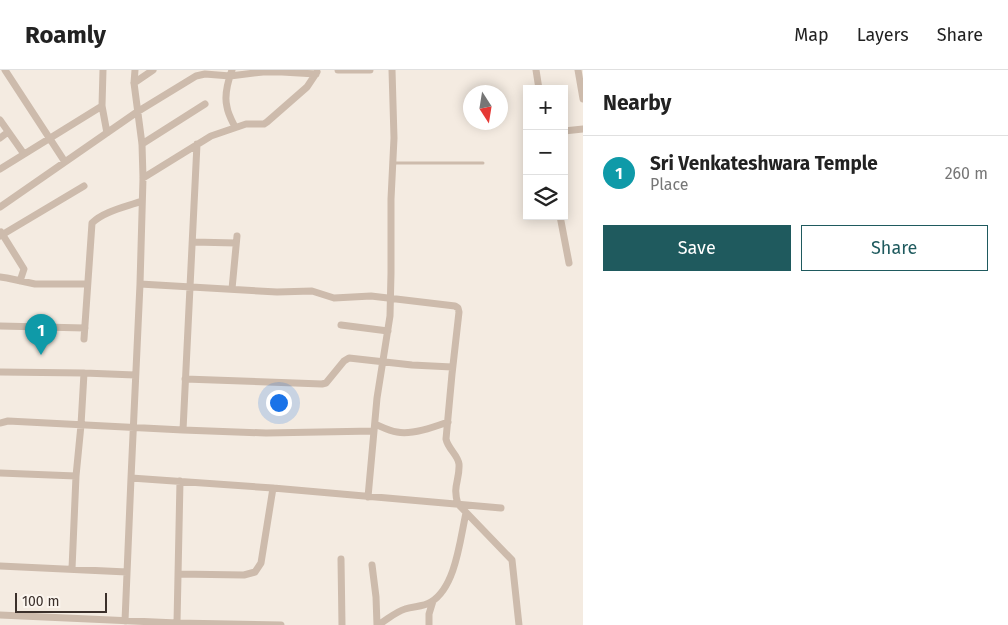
<!DOCTYPE html>
<meta charset="utf-8">
<style>
:root{--surface:#fff;--page:#f2f2f2;--text:#222;--muted:#767676;--line:#e0e0e0;--accent:#1f5a5e}
body{margin:0;font-family:"Fira Sans",sans-serif;background:var(--page);color:var(--text)}
.controls{position:absolute;right:15px;top:15px;display:grid;overflow:hidden;border-radius:0px;box-shadow:0 2px 12px #0003}
.controls button{width:45px;height:45px;display:grid;place-items:center;padding:0;border:0;border-bottom:1px solid var(--line);background:var(--surface);color:var(--text);font:25px sans-serif}
.compass{position:absolute;left:463px;top:15px;width:45px;height:45px;border-radius:50%;background:var(--surface);box-shadow:0 2px 12px #0003;rotate:168deg}
.scale{position:absolute;left:15px;bottom:12px;width:92px;box-sizing:border-box;padding-left:5px;border:2px solid #3b302b;border-top:0;font-size:14px;line-height:18px;white-space:nowrap;color:#3b302b;-webkit-text-stroke:4px #fbf5ee;paint-order:stroke}
.you{position:absolute;left:278px;top:332px;width:18px;height:18px;margin:-12px;border:4px solid #fff;border-radius:50%;background:#1a73e8;box-shadow:0 0 0 8px #1a73e833}
.badge{display:grid;place-items:center;width:32px;height:32px;border-radius:50%;background:var(--accent);color:#fff;font-size:16px;font-weight:700}
.pin{position:absolute;translate:-50% -41px;filter:drop-shadow(0 1px 2px #0008)}
.pin::after{content:'';position:absolute;top:26px;width:18px;height:15px;background:inherit;clip-path:polygon(0 0,100% 0,50% 100%)}
.list{margin:0;padding:0;list-style:none}
h2{display:flex;justify-content:space-between;align-items:center;height:65px;margin:0;padding:0 20px;font-size:21px}
h2 small{font-size:16px;font-weight:400;color:var(--muted)}
.list li{display:grid;grid-template-columns:32px 1fr auto;gap:15px;align-items:center;box-sizing:border-box;height:75px;padding:0 20px;border-top:1px solid var(--line)}
.list b{display:block;font-size:19px;white-space:nowrap}
.list p{margin:0;font-size:16px;white-space:nowrap;color:var(--muted)}
.list em{font-size:16px;font-style:normal;color:var(--muted)}
.actions{display:flex;gap:10px;padding:15px 20px}
.actions a{flex:1;padding:11px 0;border:1px solid var(--accent);border-radius:0px;text-align:center;font-size:18px;color:var(--accent)}
.actions .main{background:var(--accent);color:#fff}
.icon{flex:none;width:28px;height:28px;fill:none;stroke:currentColor;stroke-width:2;stroke-linecap:round;stroke-linejoin:round}
.map{position:relative;flex:none;width:583px;height:555px;overflow:hidden}
header{display:flex;align-items:center;gap:30px;box-sizing:border-box;height:70px;padding:0 25px;background:var(--surface);border-bottom:1px solid var(--line)}
header strong{font-size:24px}
nav{display:flex;gap:28px;margin-inline-start:auto;font-size:18px}
main{display:flex}
aside{flex:1;background:var(--surface)}
.map>svg:first-child{display:block}
</style>
<header>
<strong>Roamly</strong>
<nav><a>Map</a><a>Layers</a><a>Share</a></nav>
</header>
<main>
<div class="map">
<svg width="583" height="555" viewBox="0 0 583 555">
<rect width="100%" height="100%" fill="#f4ebe1"/>
<g fill="none" stroke-linecap="round" stroke-linejoin="round">
<path stroke="#cdbbac" stroke-width="3" d="M393,93H483"/>
<path stroke="#cdbbac" stroke-width="7" d="M5,0L65,92
M103,0L102,36L107,63
M232,0C228,11 224,26 227,37C228,44 232,51 235,57
M338,0H370
M536,0L539,19
M578,0L583,29
M134,13L153,0
M0,50L24,84
M564,61L583,59
M0,68L8,62
M142,74L205,34
M197,74L183,360L266,363L374,361
M0,99L102,36
M143,108L211,66L246,54H264L267,52L307,17L317,2
M0,137L137,42L196,6L205,4L230,6L263,2H282L316,4
M560,146L569,193
M1,162L24,199L20,211
M0,166L84,116
M193,172L236,173
M0,207L7,208L35,214H87
M140,214L277,222L312,221L334,228L371,226L455,236L458,238L459,242L452,304L446,369C448,379 458,385 459,394C460,410 452,416 458,434L512,490L519,555
M232,219L237,166
M341,255L388,261
M0,256L85,258
M84,269L92,153C104,141 126,137 142,131
M0,302L84,303L135,305
M185,309L322,314L326,313L344,291L349,288L412,295L452,297
M0,353L8,351L183,360
M375,354C382,357 389,361 397,362C412,365 434,357 448,352
M0,403L76,406
M131,408L273,418L501,438
M368,427L377,328L390,246L391,203V129L394,68L392,0
M341,489L342,555
M372,495L376,527L377,555
M0,496L127,502
M72,499L76,406L81,355L84,303
M178,504L244,505L255,502L261,493L273,418
M0,545L177,553L281,555
M125,551L131,408L140,214L143,108L142,74L134,13L135,0
M177,553L180,411
M378,555C387,550 395,542 405,539C414,536 423,537 431,532C456,517 460,469 466,443
M429,555V544L433,531"/>
</g>
</svg>
<div class="controls">
<button>+</button>
<button>−</button>
<button><svg class="icon" aria-label="layers" viewBox="0 0 24 24"><path d="M12 4l9 5-9 5-9-5zM3 14l9 5 9-5"/></svg></button>
</div>
<svg class="compass" viewBox="-18 -18 36 36"><path d="M0-13l5 13h-10z" fill="#e53935"/><path d="M0 13l5-13h-10z" fill="#767676"/></svg>
<div class="scale">100 m</div>
<div class="you"></div>
<div class="pin badge" style="left:41px;top:285px;background:#0f9aa8">1</div>
</div>
<aside>
<h2>Nearby<small></small></h2>
<ul class="list">
<li><span class="badge" style="background:#0f9aa8">1</span><div><b>Sri Venkateshwara Temple</b><p>Place</p></div><em>260 m</em></li>
</ul>
<div class="actions"><a class="main">Save</a><a>Share</a></div>
</aside>
</main>
